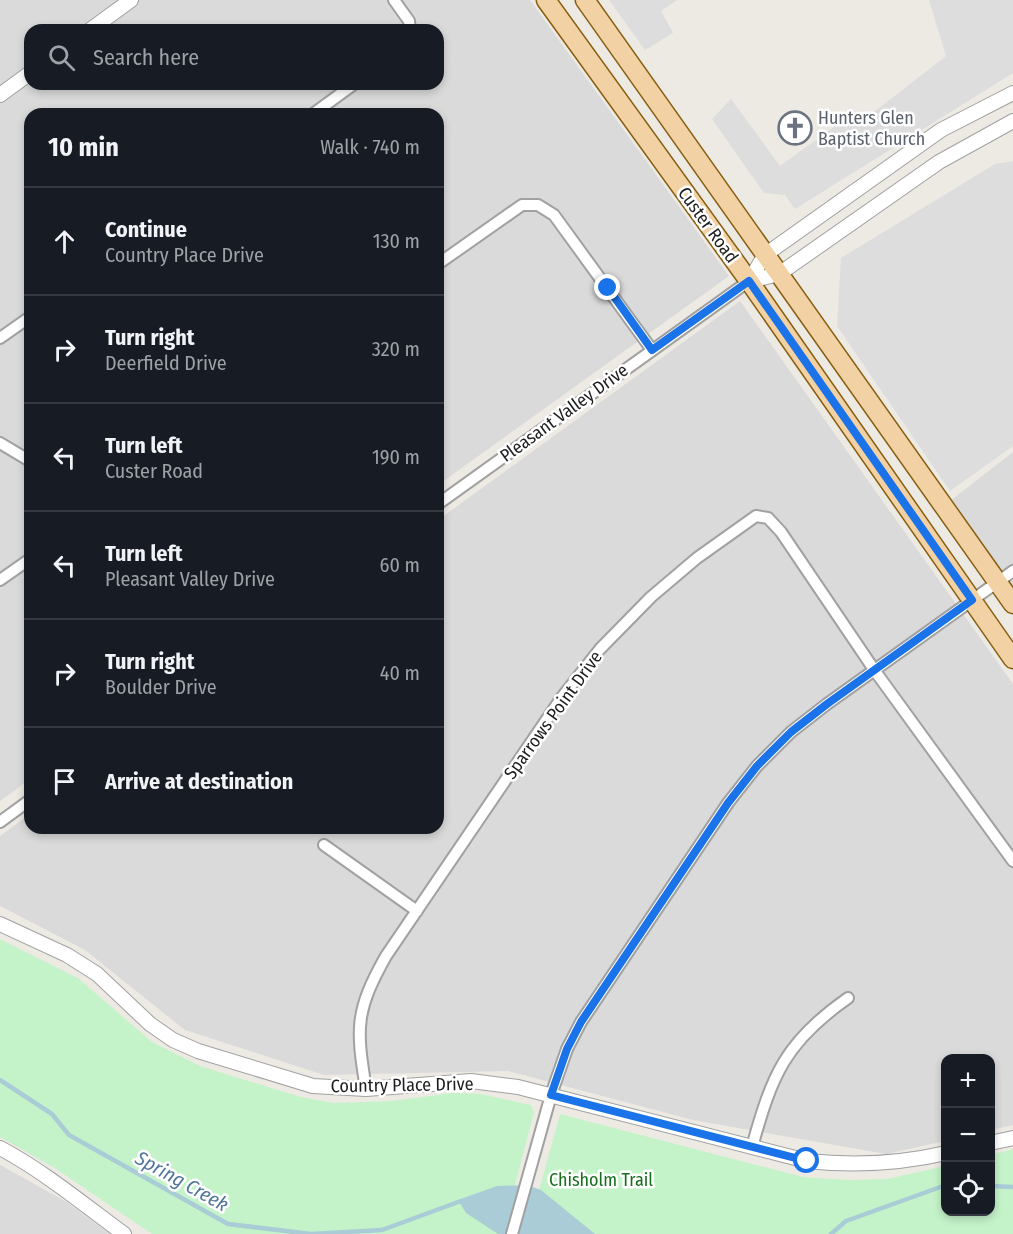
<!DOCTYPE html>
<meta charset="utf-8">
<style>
:root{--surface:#171b24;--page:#20242c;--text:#f1f3f6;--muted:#9ea1a6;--line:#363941}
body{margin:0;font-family:"Fira Sans Condensed",sans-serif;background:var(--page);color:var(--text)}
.controls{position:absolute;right:18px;bottom:18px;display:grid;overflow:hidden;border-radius:12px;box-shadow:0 3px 9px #0003}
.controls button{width:54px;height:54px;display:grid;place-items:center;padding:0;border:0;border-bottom:2px solid var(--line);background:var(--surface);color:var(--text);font:30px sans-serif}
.stop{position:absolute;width:18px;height:18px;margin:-14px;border:4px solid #1a73e8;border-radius:50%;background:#fff}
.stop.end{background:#1a73e8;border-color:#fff;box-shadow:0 2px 6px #0008}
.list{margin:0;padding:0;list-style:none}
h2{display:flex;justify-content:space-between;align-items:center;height:78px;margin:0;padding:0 24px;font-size:26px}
h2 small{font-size:20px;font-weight:400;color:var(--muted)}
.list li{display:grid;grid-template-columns:39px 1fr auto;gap:18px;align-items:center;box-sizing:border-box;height:108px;padding:0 24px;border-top:2px solid var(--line)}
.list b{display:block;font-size:22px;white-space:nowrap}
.list p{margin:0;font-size:20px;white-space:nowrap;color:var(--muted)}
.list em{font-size:20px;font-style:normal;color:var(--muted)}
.icon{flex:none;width:33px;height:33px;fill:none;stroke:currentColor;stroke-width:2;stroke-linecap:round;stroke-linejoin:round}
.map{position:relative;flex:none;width:1013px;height:1234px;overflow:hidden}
.search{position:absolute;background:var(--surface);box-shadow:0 3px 9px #0003;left:24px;top:24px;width:420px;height:66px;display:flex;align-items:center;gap:15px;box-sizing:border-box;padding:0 21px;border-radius:18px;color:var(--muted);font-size:22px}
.panel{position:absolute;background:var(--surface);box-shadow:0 3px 9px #0003;left:24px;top:108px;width:420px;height:726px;border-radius:18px}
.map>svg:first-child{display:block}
</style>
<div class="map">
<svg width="1013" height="1234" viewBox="0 0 1013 1234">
<rect width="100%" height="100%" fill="#edeae4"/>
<path fill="#dbdada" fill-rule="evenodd" d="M0,0H530L729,276L438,485V114H30V779L0,801ZM30,30H438V84H30Z
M740,301L1013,684V1125L991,1130L990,1058H946L945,1141L886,1154L693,1120L508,1071L324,1075L185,1030L85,950L0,906V836L30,814V828H438V520Z
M1013,452V585L950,501Z
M0,1165L65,1201L110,1234H0Z"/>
<path fill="#c5f3c9" d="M0,939L78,978L152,1042L200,1066L301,1097L333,1103L391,1101L453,1093L480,1094L531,1105L534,1113L502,1234H152L53,1167L0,1137Z
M560,1114L803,1177L848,1180L887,1179L945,1166L946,1212H990L991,1155L1013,1149V1234H527Z"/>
<path fill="#ddd" d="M609,0H677L661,11L673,33L645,50Z
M929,0H1013V73L795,209L785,195L764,193L712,119L731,99L780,166L849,116L865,123L875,117L874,112L946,56Z
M1013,161V446L950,491L837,326L841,258L995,164Z"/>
<path fill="#a9ccd6" d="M527,1185L541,1190L595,1234H498L466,1213L458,1200L497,1186Z"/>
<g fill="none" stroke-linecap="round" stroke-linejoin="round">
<path stroke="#a9ccd6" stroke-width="4.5" d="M0,1080L52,1114L69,1135L228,1224L311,1234L382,1230L461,1201
M990,1186L1013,1187
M831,1234L846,1221L946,1185"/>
<defs>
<path id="minor" d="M394,0L409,21L410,30
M313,114L354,84
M438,264L522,205H538L554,215L652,350
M0,338L30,317
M0,443L30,461
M438,504L749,281
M0,580L30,559
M0,822L30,800
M324,845L417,911
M366,1089C356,1028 355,1011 386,956L562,697L600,649L651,597L697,558L756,516L768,518L781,532L875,671L1013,861
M752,1147C772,1075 785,1042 848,998
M512,1234L551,1095L567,1049L581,1022L728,803L757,766L791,732L827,704L1013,571"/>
<path id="tertiary" d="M90,30L131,0
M0,95L30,73
M749,281L765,255L941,130L1013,93
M749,281L779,274L939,162L1013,121
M0,924L67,955L97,974L150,1024L173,1040L198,1051L313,1086L366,1089L471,1081L518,1087L807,1161C855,1166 899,1164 946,1153
M990,1143L1013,1138
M0,1148C45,1172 83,1204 124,1234"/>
<path id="primary" d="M546,0L749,281L1013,659
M585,0L1013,604"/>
</defs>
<use href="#minor" stroke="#a1a1a1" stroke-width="14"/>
<use href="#tertiary" stroke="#a1a1a1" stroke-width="16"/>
<use href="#primary" stroke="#875f10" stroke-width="21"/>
<use href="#minor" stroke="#fff" stroke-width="10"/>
<use href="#tertiary" stroke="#fff" stroke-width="14"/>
<use href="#primary" stroke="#f2d1a5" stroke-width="18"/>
</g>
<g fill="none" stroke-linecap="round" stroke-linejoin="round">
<path stroke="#1a73e8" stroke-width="8" d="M608,288L652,350L749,281L972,600L827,704L791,732L757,766L728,803L581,1022L567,1049L551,1095L807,1161"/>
</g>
<defs>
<symbol id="church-ring" viewBox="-11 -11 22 22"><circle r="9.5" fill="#fff" stroke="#6b7280" stroke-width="1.5"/><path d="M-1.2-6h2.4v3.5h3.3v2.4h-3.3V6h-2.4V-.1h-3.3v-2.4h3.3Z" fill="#6b7280"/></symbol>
</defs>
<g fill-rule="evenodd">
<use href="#church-ring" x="776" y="109" width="38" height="38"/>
</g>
<g text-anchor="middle" stroke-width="5" stroke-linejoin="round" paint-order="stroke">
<g font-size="18" fill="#5b616d" stroke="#fff" text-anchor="start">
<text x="818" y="124">Hunters Glen<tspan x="818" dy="21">Baptist Church</tspan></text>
</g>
<g font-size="18" fill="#1d1d1d" stroke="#fff">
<text transform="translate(708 225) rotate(54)" y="6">Custer Road</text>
<text transform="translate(564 413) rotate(-36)" y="6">Pleasant Valley Drive</text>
<text transform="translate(553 715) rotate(-54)" y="6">Sparrows Point Drive</text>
<text transform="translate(402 1085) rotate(-1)" y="6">Country Place Drive</text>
</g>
<g font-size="18" fill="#176f1e" stroke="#fff">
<text x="601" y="1186">Chisholm Trail</text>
</g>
<g font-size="20" font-style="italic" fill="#51769b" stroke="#fff">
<text transform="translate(182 1181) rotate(29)" y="7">Spring Creek</text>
</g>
</g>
</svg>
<div class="controls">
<button>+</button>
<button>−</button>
<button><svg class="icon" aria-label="locate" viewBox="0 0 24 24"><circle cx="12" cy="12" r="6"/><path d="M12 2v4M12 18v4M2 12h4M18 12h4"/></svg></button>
</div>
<div class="stop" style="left:807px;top:1161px"></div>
<div class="stop end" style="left:608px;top:288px"></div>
<div class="search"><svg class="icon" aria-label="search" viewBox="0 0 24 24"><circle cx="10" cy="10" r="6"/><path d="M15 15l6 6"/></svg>Search here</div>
<section class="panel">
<h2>10 min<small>Walk · 740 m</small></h2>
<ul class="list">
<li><svg class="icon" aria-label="ahead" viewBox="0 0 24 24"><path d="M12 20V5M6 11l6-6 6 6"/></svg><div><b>Continue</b><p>Country Place Drive</p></div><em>130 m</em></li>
<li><svg class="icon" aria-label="right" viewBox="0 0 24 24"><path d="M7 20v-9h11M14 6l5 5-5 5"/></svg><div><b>Turn right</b><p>Deerfield Drive</p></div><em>320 m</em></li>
<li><svg class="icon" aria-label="left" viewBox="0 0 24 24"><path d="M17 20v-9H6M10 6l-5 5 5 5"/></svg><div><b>Turn left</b><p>Custer Road</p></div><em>190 m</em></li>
<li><svg class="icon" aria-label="left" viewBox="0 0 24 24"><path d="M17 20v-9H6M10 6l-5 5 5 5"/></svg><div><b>Turn left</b><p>Pleasant Valley Drive</p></div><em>60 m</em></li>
<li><svg class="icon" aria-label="right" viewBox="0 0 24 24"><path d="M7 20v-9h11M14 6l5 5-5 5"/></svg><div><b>Turn right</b><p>Boulder Drive</p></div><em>40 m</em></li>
<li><svg class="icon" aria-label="arrive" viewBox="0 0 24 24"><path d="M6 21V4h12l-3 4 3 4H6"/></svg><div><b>Arrive at destination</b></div></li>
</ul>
</section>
</div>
